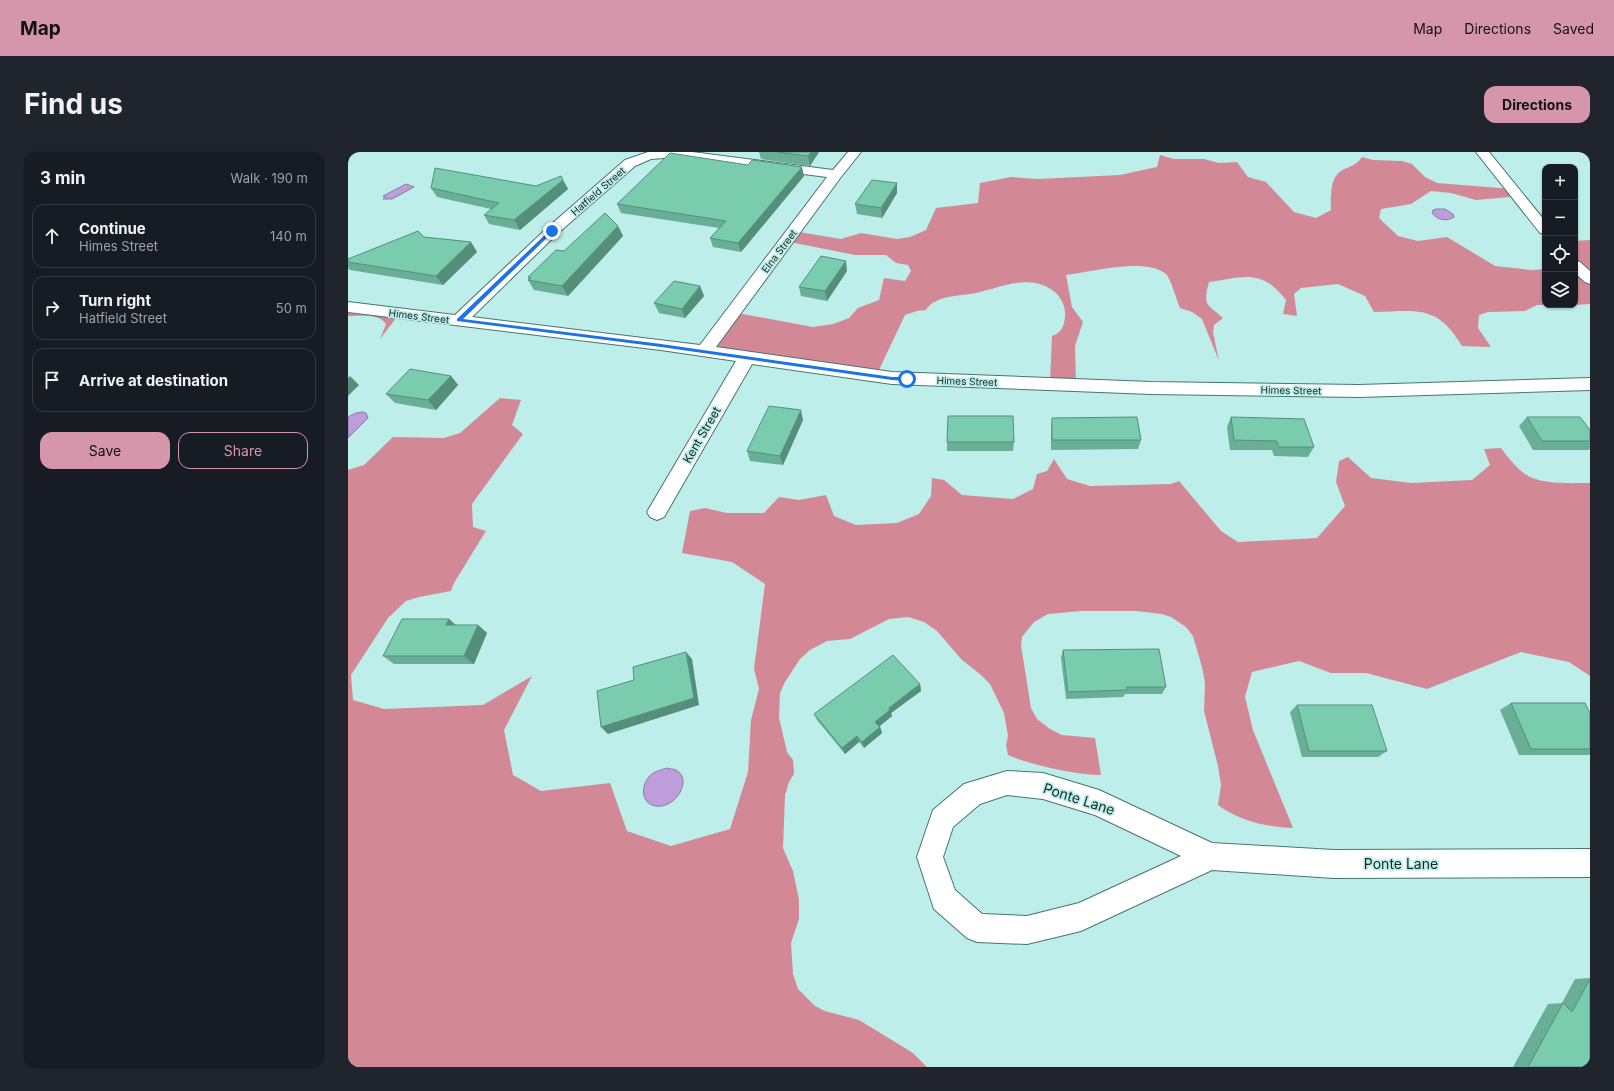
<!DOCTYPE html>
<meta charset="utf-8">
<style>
:root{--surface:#171b24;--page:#20242c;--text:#f1f3f6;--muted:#9ea1a6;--line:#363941;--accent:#d595ab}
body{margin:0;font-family:Inter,sans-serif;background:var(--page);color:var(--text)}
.controls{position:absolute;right:12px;top:12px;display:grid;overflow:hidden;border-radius:8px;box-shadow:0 1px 3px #0004}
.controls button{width:36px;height:36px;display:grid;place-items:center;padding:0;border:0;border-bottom:1px solid var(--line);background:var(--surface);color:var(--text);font:20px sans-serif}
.stop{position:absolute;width:12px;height:12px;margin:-9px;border:3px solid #1a73e8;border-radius:50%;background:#fff}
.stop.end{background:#1a73e8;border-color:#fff;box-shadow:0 1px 4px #0008}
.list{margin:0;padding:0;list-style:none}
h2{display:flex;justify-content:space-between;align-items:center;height:52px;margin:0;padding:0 16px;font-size:17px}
h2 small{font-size:13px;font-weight:400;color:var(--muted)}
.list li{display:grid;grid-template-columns:26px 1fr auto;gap:12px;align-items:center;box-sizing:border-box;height:64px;margin:0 8px 8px;padding:0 8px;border:1px solid var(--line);border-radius:12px}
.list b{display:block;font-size:15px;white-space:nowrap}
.list p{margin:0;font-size:13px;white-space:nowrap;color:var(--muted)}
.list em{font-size:13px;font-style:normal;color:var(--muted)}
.actions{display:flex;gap:8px;padding:12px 16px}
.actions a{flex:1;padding:9px 0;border:1px solid var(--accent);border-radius:12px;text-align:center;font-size:14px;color:var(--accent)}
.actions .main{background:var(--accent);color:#111}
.icon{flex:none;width:22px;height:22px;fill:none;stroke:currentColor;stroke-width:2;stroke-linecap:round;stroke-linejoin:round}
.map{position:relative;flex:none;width:1242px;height:915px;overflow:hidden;border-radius:12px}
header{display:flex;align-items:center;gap:24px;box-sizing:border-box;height:56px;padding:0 20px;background:var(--accent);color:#111}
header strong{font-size:19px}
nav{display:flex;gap:22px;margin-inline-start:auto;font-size:14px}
.intro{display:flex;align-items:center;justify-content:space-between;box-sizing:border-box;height:96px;padding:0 24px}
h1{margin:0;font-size:28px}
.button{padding:10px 18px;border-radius:12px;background:var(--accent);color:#111;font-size:14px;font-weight:700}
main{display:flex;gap:24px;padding:0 24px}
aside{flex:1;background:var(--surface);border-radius:12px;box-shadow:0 1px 3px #0004}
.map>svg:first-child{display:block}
</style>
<header>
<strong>Map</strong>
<nav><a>Map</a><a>Directions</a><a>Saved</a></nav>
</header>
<div class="intro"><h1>Find us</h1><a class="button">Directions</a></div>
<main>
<aside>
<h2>3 min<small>Walk · 190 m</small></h2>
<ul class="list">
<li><svg class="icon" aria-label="ahead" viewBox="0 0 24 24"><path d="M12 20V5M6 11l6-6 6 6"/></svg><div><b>Continue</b><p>Himes Street</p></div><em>140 m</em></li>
<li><svg class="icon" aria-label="right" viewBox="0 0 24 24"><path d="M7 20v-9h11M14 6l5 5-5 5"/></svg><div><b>Turn right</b><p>Hatfield Street</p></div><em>50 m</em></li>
<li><svg class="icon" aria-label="arrive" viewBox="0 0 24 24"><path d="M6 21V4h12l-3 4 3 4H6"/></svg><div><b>Arrive at destination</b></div></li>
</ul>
<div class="actions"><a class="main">Save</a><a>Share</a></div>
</aside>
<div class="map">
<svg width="1242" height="915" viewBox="0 0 1242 915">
<rect width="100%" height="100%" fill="#bdeee9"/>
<path fill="#d38995" d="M812,3L826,7H856L871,11L889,10L900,25L918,30L946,60L968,66L983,58C983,46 981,27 993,19C1001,14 1008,14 1014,5L1025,8L1054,9L1064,12L1077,25L1089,31L1164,37L1173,44L1128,48L1103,41L1083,39L1063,52L1033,57L1031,66L1050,84L1070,89L1099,85L1147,114L1184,118L1197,117V153H1206H1189L1177,159L1140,160L1131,163L1130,176L1143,195L1114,194C1089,152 1069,159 1026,160L1017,144L990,132L953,136L946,142L949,164L935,162L938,148C914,116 895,125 861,130C855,154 858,151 875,166L866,173L865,180L871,209L854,167L844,160L832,156C829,149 823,127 818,122C797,105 744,120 718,123L724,155L735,170L727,194L728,231L702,230L704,184C713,181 716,175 717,165C718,156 714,147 708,141C684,120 654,135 628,141C613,144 587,143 578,158L569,159L557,163L529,222L346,199L376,163L384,160L465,175L485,172L501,166L510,156L531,148L536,126L557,129L563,119L560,113L548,111L538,103H507L437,89L445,79L493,87L513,81L549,87L562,85L578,78L588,56L630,51L632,31L663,25L689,27L772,23L809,15Z
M1242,88V152L1227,153V89Z
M0,154L52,161L32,187L38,172C31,161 11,164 0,164Z
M152,246L173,248L164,273L175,282L124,352L125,375L138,379L106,431L103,439L71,445L58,449L40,466L3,523L5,548L36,557L135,553L184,524L156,578L165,623L193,639L262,631L279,679L323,694L382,677L400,620L403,568L411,537L406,517L417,432L384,410L334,401L342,359L357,356L379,361H416L431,345L451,348L478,343L486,364L508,373L549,371L571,362L583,344L584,326L596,328L614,343L665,347L685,337L689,322L699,319L706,307L719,327L742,334L823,332L831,329L873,379L890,390L969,386L997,354L988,330L991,309L1000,305L1023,326L1063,331L1124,328L1142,313L1136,297L1153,296C1160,305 1167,315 1177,322C1192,333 1224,331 1242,331V524L1221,510L1173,500L1079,537L1018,521H983L951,509L904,520L897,545L905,578L945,676C919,675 891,669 870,653L873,633L870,614L856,559L857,531L854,515L845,484L838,475L823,465L814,462L788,459H733L700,462L686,470L674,485L673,493L683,556L689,567L702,577L714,583L747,586L753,623C729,623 682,613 660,603L658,593L660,584L656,561L642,532L633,523L613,507L589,479L576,470L560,465L541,467L502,487L479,489L462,498L452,507L437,530L432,541L431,566L439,600L445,608L446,622L441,630L437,643L435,696L445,719L451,748V767L443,791L445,822L450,837L467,854L477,859L511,868L565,901L579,915H0V318L16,313L45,285L96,286L112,281Z"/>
<path fill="#be9eda" stroke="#8c7ba4" d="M58,32L66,35L44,47H35L38,45L35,44Z
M1088,57H1097L1105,62L1106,65C1099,70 1089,68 1084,61L1085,58Z
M14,260L18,261L20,266L0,286V265L8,261Z
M319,616C321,617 326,617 328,618C347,629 324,661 304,653C293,649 294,634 300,626C304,620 312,618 319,616Z"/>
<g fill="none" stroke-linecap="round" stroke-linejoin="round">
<defs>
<path id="street" d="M300,0H344L485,18L500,0H513L493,25L368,195L544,220L803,230L1011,233L1242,226V238L1011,245L803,242L544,232L404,212L316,365L309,368L302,365L299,360L388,209L313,198L0,160V150L107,163L199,76L277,8ZM316,6H329L479,25L352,193L124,165L209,82L287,14L303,7Z
M1128,0H1141L1197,69V82L1192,81Z
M1227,108L1232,110L1242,119V132L1237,130L1227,121Z
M659,619L695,621L751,638L864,691L986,698L1242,697V725L986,726L864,718L733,779L679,792L629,790L619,786L586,757L569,705L585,658L616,632ZM659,643L695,647L747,663L833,704L731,751L679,764L634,762L607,738L595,705L605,675L632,652Z"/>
</defs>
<use href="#street" stroke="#487571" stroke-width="2"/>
<use href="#street" fill="#fff" fill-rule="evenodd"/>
</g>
<path fill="#69af96" d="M411,0H471L462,14L413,7Z
M456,24L393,100L365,95L362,86L371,76L273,61L269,52Z
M215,28L220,37L172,78L141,72L136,63L143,57L89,45L83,36L188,34Z
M549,41L534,66L509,62L507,52Z
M270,74L275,84L220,144L186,138L180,128H181L180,125L216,99Z
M76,85L123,90L129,100L95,133L2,118L0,116V107Z
M499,119L479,149L453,144L451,135Z
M352,134L356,144L337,166L311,161L306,151Z
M103,224L110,233L88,258L47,251L38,242Z
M883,265L966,295L960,305L926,304L924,298H882L879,275Z
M1179,265L1242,278V297L1241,298H1185L1171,274Z
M704,266L793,288L790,297L703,298V275Z
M455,268L435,313L402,309L399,299Z
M599,290H666L665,299H599Z
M101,467L107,473H130L139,481L126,512H46L35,504Z
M715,498L818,535L814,542H777L775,545L718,547L713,506Z
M572,532L573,539L543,561L544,564L532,574L534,581L516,596L511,590L497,602L469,568L466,562Z
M1163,551L1242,561V603H1171L1152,558Z
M949,553L1039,599L1030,605H954L942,560Z
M1242,826V915H1165L1200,852L1214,851L1227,827Z"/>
<path fill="#558f7a" d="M463,0H471L462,14L460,4Z
M454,15L456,24L393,100L390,91Z
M215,28L220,37L172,78L166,68Z
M549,31V41L534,66L533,56Z
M270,74L275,84L220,144L214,134Z
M123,90L129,100L95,133L88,124Z
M498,109L499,119L479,149L477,139Z
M352,134L356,144L337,166L334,157Z
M2,224L11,233L0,244V226Z
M103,224L110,233L88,258L80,248Z
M453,258L455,268L435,313L432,304Z
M101,467L110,475L98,473Z
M130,473L139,481L126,512L116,504Z
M338,500L344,507L351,553L260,582L253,575Z
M572,532L573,539L543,561L544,564L529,576L527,570L541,556Z
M532,575L534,581L516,596L514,590Z
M509,584L511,590L497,602L494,596Z"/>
<path fill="#7accaf" stroke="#558f7a" d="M429,0H463L460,4Z
M322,1L400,13L404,8L454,15L390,91L362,86L378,69L269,52Z
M87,16L188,34L213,24L215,28L166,68L136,63L151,51L83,36Z
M524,28L549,31L533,56L507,52Z
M257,61L270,74L214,134L180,128L183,126L180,125L208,98L216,99Z
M70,79L76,85L123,90L88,124L0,110V107Z
M473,104L498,109L477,139L451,135Z
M326,129L352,134L334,157L306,151Z
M62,217L103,224L80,248L38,242Z
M421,254L453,258L432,304L399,299Z
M600,264H665L666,290H599Z
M789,265L793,288H704V266Z
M883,265L956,267L966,295H931L929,289L886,288Z
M1179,265H1232L1242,278V289H1194Z
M54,467H101L98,473H130L116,504H35Z
M811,497L818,535H778L779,538L720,540L715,498Z
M338,500L346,546L253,575L249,539L286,528L285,515Z
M545,503L572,532L541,556L542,558L527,570L532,575L514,590L509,584L494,596L466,562Z
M1163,551H1237L1242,561V597H1183Z
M949,553H1024L1039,599H961Z
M1242,827V915H1180L1215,851L1224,860Z"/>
<path fill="#1a73e8" d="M202,78L206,79L115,167L313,192L544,225H559L562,227L559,229L544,228L313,195L109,169V167Z"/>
<g text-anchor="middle" stroke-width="3.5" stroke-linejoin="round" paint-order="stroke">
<g font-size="10" fill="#162927" stroke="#bdeee9">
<text transform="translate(250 39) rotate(-41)" y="4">Hatfield Street</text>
<text transform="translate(431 99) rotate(-53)" y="4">Elna Street</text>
<text transform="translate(71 164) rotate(7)" y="4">Himes Street</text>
<text transform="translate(619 229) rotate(2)" y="4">Himes Street</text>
<text transform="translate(943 238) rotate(1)" y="4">Himes Street</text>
</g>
<g font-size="12" fill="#162927" stroke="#bdeee9">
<text transform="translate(354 283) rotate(-60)" y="4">Kent Street</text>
</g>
<g font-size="14" fill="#162927" stroke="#bdeee9">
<text transform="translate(731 647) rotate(18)" y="5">Ponte Lane</text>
<text x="1053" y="717">Ponte Lane</text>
</g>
</g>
</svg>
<div class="controls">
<button>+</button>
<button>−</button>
<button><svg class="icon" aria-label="locate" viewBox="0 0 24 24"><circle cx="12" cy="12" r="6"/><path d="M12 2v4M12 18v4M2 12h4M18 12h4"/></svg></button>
<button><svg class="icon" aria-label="layers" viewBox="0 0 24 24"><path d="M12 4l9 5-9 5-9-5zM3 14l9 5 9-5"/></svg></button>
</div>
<div class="stop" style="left:559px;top:227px"></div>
<div class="stop end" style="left:204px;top:79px"></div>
</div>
</main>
